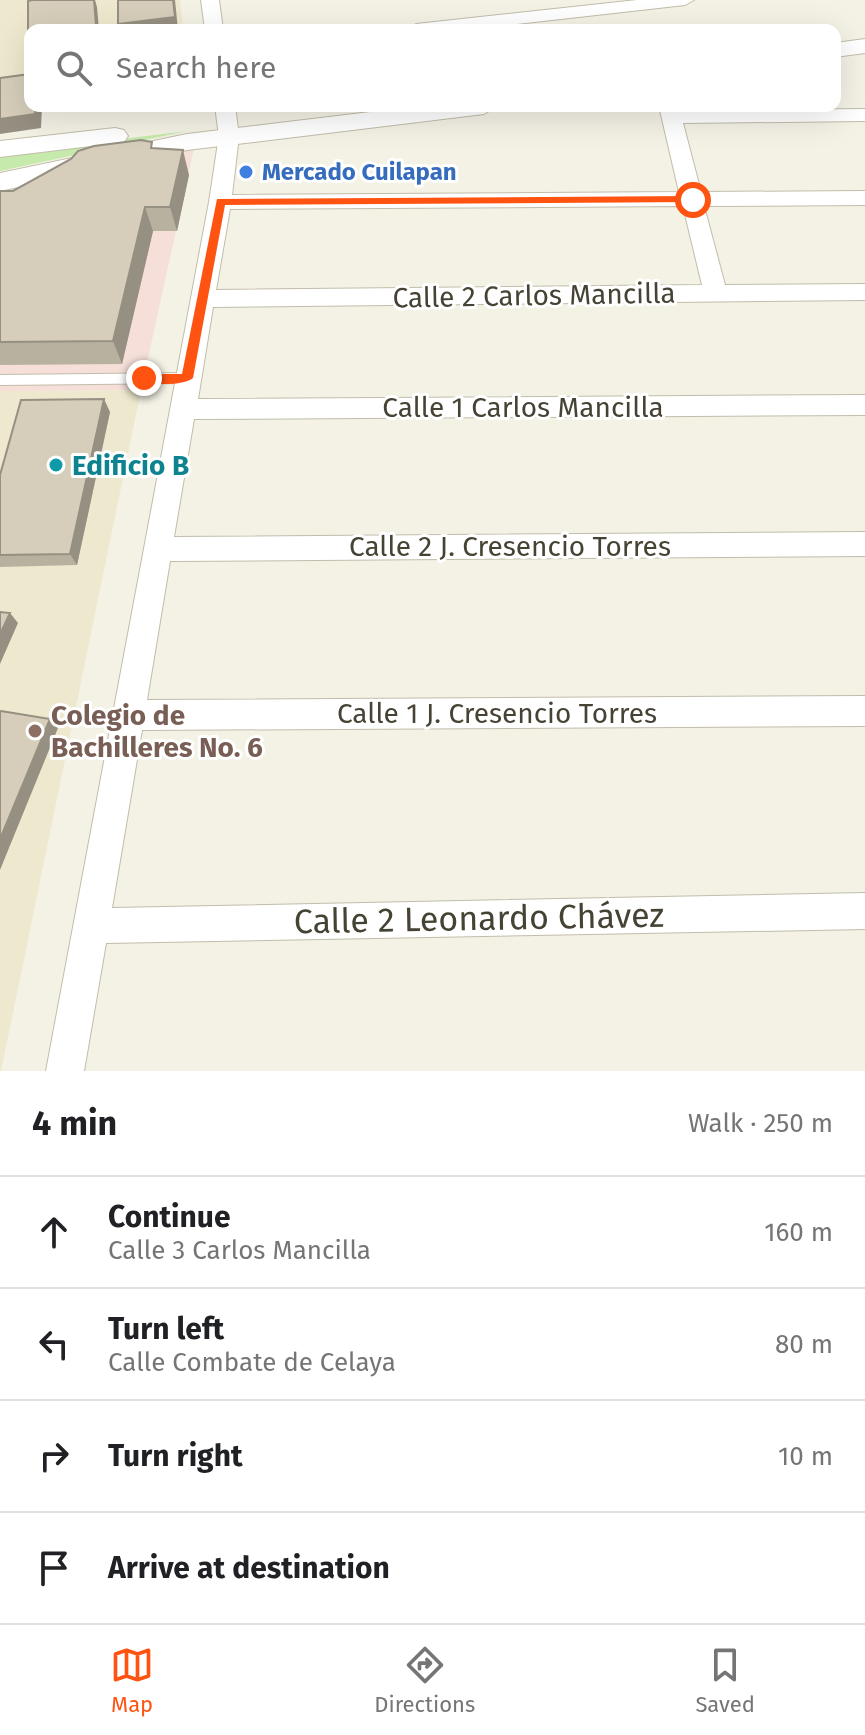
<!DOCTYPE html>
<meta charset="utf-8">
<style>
:root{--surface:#fff;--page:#f6f6f6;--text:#202124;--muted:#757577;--line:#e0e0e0;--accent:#ff5311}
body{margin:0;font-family:"Fira Sans",sans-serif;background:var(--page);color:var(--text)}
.stop{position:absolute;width:24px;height:24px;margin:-18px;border:6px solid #ff5311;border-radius:50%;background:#fff}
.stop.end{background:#ff5311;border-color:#fff;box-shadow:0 2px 8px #0008}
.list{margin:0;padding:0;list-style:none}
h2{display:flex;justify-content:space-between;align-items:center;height:104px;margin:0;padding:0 32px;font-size:34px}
h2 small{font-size:26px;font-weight:400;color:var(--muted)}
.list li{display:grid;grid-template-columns:52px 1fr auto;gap:24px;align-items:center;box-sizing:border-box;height:112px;padding:0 32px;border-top:2px solid var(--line)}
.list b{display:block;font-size:30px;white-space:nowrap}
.list p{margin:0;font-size:26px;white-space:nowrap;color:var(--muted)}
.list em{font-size:26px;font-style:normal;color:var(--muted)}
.icon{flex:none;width:44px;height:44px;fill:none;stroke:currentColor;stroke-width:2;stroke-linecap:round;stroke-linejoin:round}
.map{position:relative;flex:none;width:865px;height:1071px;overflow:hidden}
.search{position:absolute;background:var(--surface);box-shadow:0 8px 32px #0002;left:24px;right:24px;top:24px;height:88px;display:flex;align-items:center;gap:20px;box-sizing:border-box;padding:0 28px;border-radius:16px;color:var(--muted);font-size:30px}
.sheet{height:552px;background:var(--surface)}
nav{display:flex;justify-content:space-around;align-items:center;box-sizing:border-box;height:112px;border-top:2px solid var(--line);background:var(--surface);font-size:22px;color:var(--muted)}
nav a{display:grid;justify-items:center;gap:4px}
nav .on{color:var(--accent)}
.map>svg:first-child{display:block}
</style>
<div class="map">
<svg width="865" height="1071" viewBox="0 0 865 1071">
<rect width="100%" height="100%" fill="#f4f1e5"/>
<path fill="#eee9ce" d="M0,0H180L183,30H30V89L0,93Z
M141,390L1,1071H0V391Z"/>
<path fill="#f5dfd8" d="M194,148L141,390L0,391V194Z"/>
<path fill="#c6eaab" d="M187,131L0,171V154Z"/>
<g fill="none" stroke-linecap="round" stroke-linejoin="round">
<defs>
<path id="service" d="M187,373L193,378L187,383L0,385V375Z"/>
<path id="minor" d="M201,0H219L223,30H205Z
M637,0H694L685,5L465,30H407L416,24Z
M215,106H235L239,136L232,195L679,192L659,106H679L680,111L865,109V121L683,123L701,192L865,191V205L704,206L725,285L865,284V300L213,307L198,399L865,395V415L194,419L174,537L865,532V556L170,561L147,700L865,696V726L142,730L112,908L865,893V929L106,943L84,1071H46L209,202L219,136ZM683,206L702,285L216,290L230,209Z"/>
<path id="tertiary" d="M865,39V53L835,57V43Z
M420,106H497L484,114L187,150L0,191V173L187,134Z
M115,128L124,130L128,136L124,142L0,157V141Z"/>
</defs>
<use href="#service" stroke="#c2bdaa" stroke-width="2"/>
<use href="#minor" stroke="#c2bdaa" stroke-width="2"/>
<use href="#tertiary" stroke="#c2bdaa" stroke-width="2"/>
<use href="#service" fill="#fff" fill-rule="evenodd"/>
<use href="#minor" fill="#fff" fill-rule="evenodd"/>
<use href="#tertiary" fill="#fff" fill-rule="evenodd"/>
</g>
<path fill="#b8b1a0" d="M154,148L189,175L177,231H153L122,364L0,365V191H13Z
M110,412L77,565L0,567V475Z"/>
<path fill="#969082" d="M94,0H95L97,7L99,30H63Z
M173,0H175L178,30H120L118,24Z
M36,106H42L41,128L0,134V119Z
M183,150L189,175L177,231L170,207Z
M145,207L153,231L122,364L113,341Z
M104,399L110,412L77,565L70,554Z
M10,613L18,623L0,664V634Z
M50,719L58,728L0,870V839Z"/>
<path fill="#d6ceba" stroke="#969082" stroke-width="2" d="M32,0H94L96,26L63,30H30V34H28V1Z
M118,0H173L175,17L118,24Z
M30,74V106H36L35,114L0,119V78Z
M141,140L152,142L151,148L183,150L170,207H145L113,341L0,342V191H13L71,159L78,151L94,146Z
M104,399L70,554L0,555V475L21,400Z
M0,612L10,613L0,634Z
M1,711L50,719L0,839V712Z"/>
<path fill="#ff5311" d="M693,196L697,202L225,205L193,378C183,386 148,386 138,378L144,374H182L217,199Z"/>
<circle fill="#3f7fe0" stroke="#fff" stroke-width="3" cx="246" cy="172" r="8"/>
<circle fill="#0f9aa8" stroke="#fff" stroke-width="3" cx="56" cy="465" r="8"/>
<circle fill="#8d6e63" stroke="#fff" stroke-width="3" cx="35" cy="731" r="8"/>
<g text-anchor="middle" stroke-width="6" stroke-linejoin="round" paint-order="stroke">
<g font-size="24" font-weight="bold" fill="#366cbe" stroke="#fff" text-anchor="start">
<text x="262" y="180">Mercado Cuilapan</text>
</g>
<g font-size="28" fill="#464234" stroke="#fff">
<text transform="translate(534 295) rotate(-1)" y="10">Calle 2 Carlos Mancilla</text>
<text x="523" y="417">Calle 1 Carlos Mancilla</text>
<text x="510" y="556">Calle 2 J. Cresencio Torres</text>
<text x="497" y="723">Calle 1 J. Cresencio Torres</text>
</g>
<g font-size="28" font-weight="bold" fill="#0d838f" stroke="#fff" text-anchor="start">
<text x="72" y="475">Edificio B</text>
</g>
<g font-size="28" font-weight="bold" fill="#785e54" stroke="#fff" text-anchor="start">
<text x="51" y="725">Colegio de<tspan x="51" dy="32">Bachilleres No. 6</tspan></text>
</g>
<g font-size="34" fill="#464234" stroke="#fff">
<text transform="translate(479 918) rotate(-1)" y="12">Calle 2 Leonardo Chávez</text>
</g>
</g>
</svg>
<div class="stop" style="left:693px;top:200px"></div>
<div class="stop end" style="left:144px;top:378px"></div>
<div class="search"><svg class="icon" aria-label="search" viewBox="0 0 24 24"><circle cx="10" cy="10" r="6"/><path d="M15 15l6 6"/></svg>Search here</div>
</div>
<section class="sheet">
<h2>4 min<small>Walk · 250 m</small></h2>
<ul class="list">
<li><svg class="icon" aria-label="ahead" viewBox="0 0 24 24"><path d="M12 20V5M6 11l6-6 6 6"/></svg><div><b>Continue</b><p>Calle 3 Carlos Mancilla</p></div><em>160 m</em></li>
<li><svg class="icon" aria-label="left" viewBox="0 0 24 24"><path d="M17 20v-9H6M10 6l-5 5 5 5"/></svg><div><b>Turn left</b><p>Calle Combate de Celaya</p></div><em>80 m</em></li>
<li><svg class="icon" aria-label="right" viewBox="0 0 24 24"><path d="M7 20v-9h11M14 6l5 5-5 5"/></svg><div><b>Turn right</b></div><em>10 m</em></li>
<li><svg class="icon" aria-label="arrive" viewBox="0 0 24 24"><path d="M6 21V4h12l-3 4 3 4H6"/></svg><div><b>Arrive at destination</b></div></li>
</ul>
</section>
<nav>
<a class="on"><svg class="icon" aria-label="map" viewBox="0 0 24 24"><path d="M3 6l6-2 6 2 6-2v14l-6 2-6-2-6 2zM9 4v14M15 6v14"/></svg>Map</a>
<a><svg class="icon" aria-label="directions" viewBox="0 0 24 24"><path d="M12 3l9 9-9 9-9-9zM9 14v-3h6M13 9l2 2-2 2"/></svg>Directions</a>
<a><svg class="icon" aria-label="saved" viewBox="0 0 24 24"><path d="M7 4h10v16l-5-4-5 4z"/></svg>Saved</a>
</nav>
